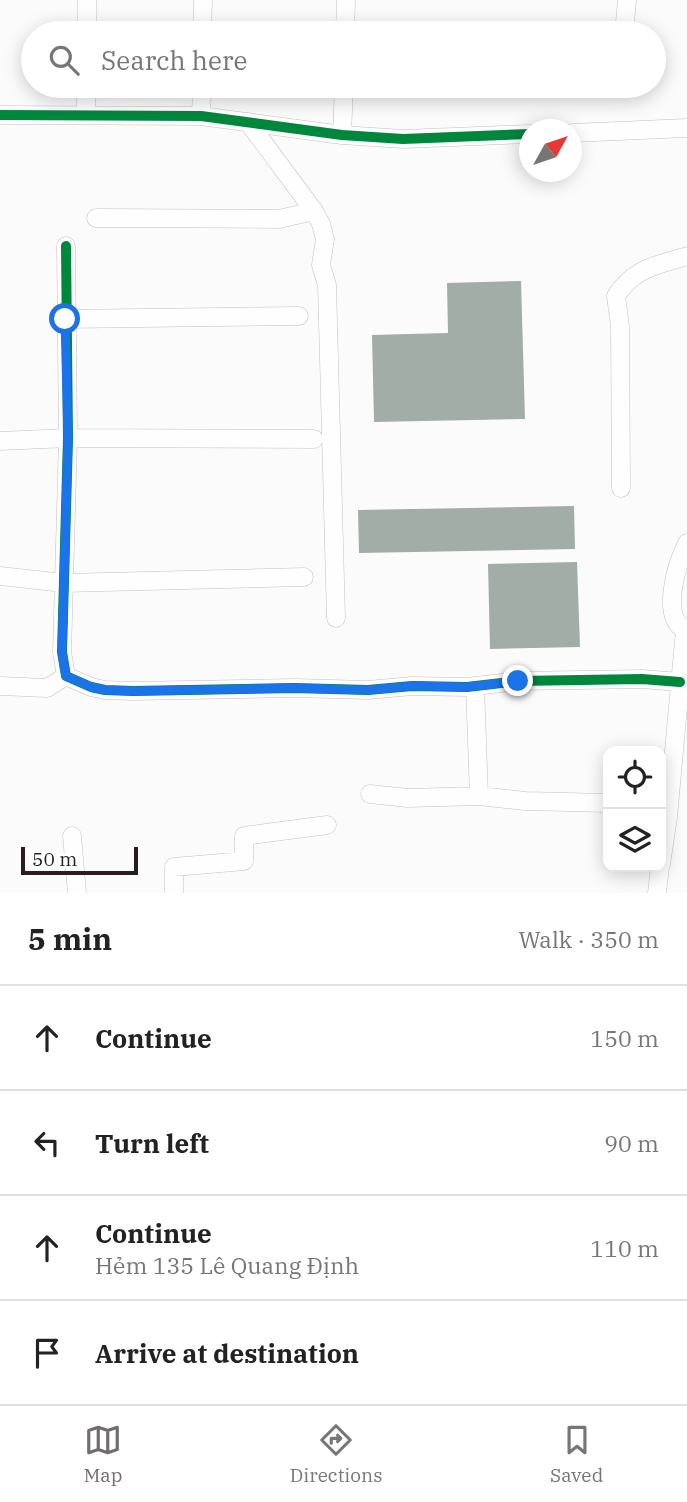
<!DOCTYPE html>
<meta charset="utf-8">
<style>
:root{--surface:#fff;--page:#f2f2f2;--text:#222;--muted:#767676;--line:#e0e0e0;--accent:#736b6d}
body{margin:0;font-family:"IBM Plex Serif",serif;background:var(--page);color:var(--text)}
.controls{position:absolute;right:21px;bottom:21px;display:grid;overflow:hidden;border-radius:14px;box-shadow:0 4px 18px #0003}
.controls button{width:63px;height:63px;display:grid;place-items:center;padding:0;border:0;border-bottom:2px solid var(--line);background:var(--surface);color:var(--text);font:35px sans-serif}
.compass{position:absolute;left:519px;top:119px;width:63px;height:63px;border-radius:50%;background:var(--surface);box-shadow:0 4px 18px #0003;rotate:50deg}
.scale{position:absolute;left:21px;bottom:18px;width:117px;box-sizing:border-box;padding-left:7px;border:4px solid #2a1d21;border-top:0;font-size:19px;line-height:24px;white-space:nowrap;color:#2a1d21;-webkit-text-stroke:5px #fff;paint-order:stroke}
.stop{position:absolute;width:21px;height:21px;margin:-16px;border:5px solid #1a73e8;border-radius:50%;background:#fff}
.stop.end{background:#1a73e8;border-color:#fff;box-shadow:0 2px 7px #0008}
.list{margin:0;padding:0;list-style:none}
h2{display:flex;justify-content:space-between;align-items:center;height:91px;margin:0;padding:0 28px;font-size:30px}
h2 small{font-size:23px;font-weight:400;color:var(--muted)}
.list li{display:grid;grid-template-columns:46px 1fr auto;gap:21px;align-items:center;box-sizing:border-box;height:105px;padding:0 28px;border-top:2px solid var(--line)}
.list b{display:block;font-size:26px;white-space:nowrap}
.list p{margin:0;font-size:23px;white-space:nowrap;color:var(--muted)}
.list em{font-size:23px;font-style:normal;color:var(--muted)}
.icon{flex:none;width:38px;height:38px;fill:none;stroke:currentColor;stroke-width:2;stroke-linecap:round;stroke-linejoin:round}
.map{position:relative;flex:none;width:687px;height:893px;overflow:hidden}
.search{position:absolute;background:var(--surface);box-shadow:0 4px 18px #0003;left:21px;right:21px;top:21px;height:77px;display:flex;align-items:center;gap:18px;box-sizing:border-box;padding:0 24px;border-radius:38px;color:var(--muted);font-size:26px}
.sheet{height:511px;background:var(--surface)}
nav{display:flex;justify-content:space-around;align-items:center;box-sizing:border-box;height:98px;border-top:2px solid var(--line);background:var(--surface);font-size:19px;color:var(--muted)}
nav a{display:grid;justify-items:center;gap:4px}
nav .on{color:var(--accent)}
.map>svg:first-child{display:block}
</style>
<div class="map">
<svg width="687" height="893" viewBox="0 0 687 893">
<rect width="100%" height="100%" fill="#fbfbfb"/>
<path fill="#a1ada6" d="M521,281L525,419L374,422L372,335L448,333L447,283Z
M574,506L575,549L359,553L358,510Z
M577,562L580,647L490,649L488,564Z"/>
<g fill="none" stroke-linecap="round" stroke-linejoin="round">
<defs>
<path id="minor" d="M87,33V0
M202,33L203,0
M345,33L346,0
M624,33L627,0
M0,115L201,116L342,135L403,139L530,134
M86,115V86
M201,116L202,86
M248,122L314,211L321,224L325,239L321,265L327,285L336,618
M572,133L687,128
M342,135L344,86
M96,218L279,219L314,211
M66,246L68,438L62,652L66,676L91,687L105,690L133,691L294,688L368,690L412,686L467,687L518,681L642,679L680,682
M65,319L299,316
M0,441L68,438L314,439
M621,488L620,326L616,296C634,268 657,265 687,256
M0,576L64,583L304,577
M0,686L47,688L66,676
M475,686L479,796
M370,794L408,798L479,796L525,801L608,803
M72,836L77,893
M661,864L668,817L685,630C660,617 677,563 687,543
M174,893V867L244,861V836L327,825
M657,893L660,867"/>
</defs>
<use href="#minor" stroke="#c6bfc1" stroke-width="19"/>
<use href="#minor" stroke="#fefefe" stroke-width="18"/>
<defs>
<path id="cycleway" d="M0,115L201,116L342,135L403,139L530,134
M66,246L68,438L62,652L66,676L91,687L105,690L133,691L294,688L368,690L412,686L467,687L518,681L642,679L680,682"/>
</defs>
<use href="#cycleway" stroke="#fff" stroke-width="15"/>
<use href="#cycleway" stroke="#00873e" stroke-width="10"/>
</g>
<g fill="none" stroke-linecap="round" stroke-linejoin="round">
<path stroke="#1a73e8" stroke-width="9" d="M65,319L68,438L62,652L66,676L91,687L105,690L133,691L294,688L368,690L412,686L467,687L518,681"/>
</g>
</svg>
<div class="controls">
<button><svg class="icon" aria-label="locate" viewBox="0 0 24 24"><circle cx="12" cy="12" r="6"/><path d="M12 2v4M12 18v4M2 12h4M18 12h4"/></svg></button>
<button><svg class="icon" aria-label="layers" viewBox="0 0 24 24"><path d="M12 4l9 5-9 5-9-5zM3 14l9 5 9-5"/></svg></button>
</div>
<svg class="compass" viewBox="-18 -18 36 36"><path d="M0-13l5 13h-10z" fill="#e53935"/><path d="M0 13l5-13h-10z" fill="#767676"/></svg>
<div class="scale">50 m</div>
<div class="stop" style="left:65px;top:319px"></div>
<div class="stop end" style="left:518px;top:681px"></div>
<div class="search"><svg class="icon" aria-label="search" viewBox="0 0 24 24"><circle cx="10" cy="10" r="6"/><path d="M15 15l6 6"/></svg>Search here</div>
</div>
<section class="sheet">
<h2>5 min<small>Walk · 350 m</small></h2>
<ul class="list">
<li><svg class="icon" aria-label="ahead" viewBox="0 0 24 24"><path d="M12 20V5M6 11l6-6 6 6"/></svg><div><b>Continue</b></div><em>150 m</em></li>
<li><svg class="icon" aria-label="left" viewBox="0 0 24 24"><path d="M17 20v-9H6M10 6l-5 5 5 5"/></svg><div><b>Turn left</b></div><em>90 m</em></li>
<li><svg class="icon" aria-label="ahead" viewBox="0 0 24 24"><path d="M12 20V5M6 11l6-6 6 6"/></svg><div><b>Continue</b><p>Hẻm 135 Lê Quang Định</p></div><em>110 m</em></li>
<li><svg class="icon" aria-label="arrive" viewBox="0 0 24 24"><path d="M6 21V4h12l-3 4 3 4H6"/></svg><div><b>Arrive at destination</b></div></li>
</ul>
</section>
<nav>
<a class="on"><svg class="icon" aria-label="map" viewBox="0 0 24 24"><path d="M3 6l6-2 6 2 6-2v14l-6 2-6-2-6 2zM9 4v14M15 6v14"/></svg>Map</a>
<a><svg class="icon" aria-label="directions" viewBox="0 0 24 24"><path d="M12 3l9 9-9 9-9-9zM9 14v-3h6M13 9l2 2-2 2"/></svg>Directions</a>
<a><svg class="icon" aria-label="saved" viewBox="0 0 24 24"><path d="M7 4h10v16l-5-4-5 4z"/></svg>Saved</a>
</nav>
